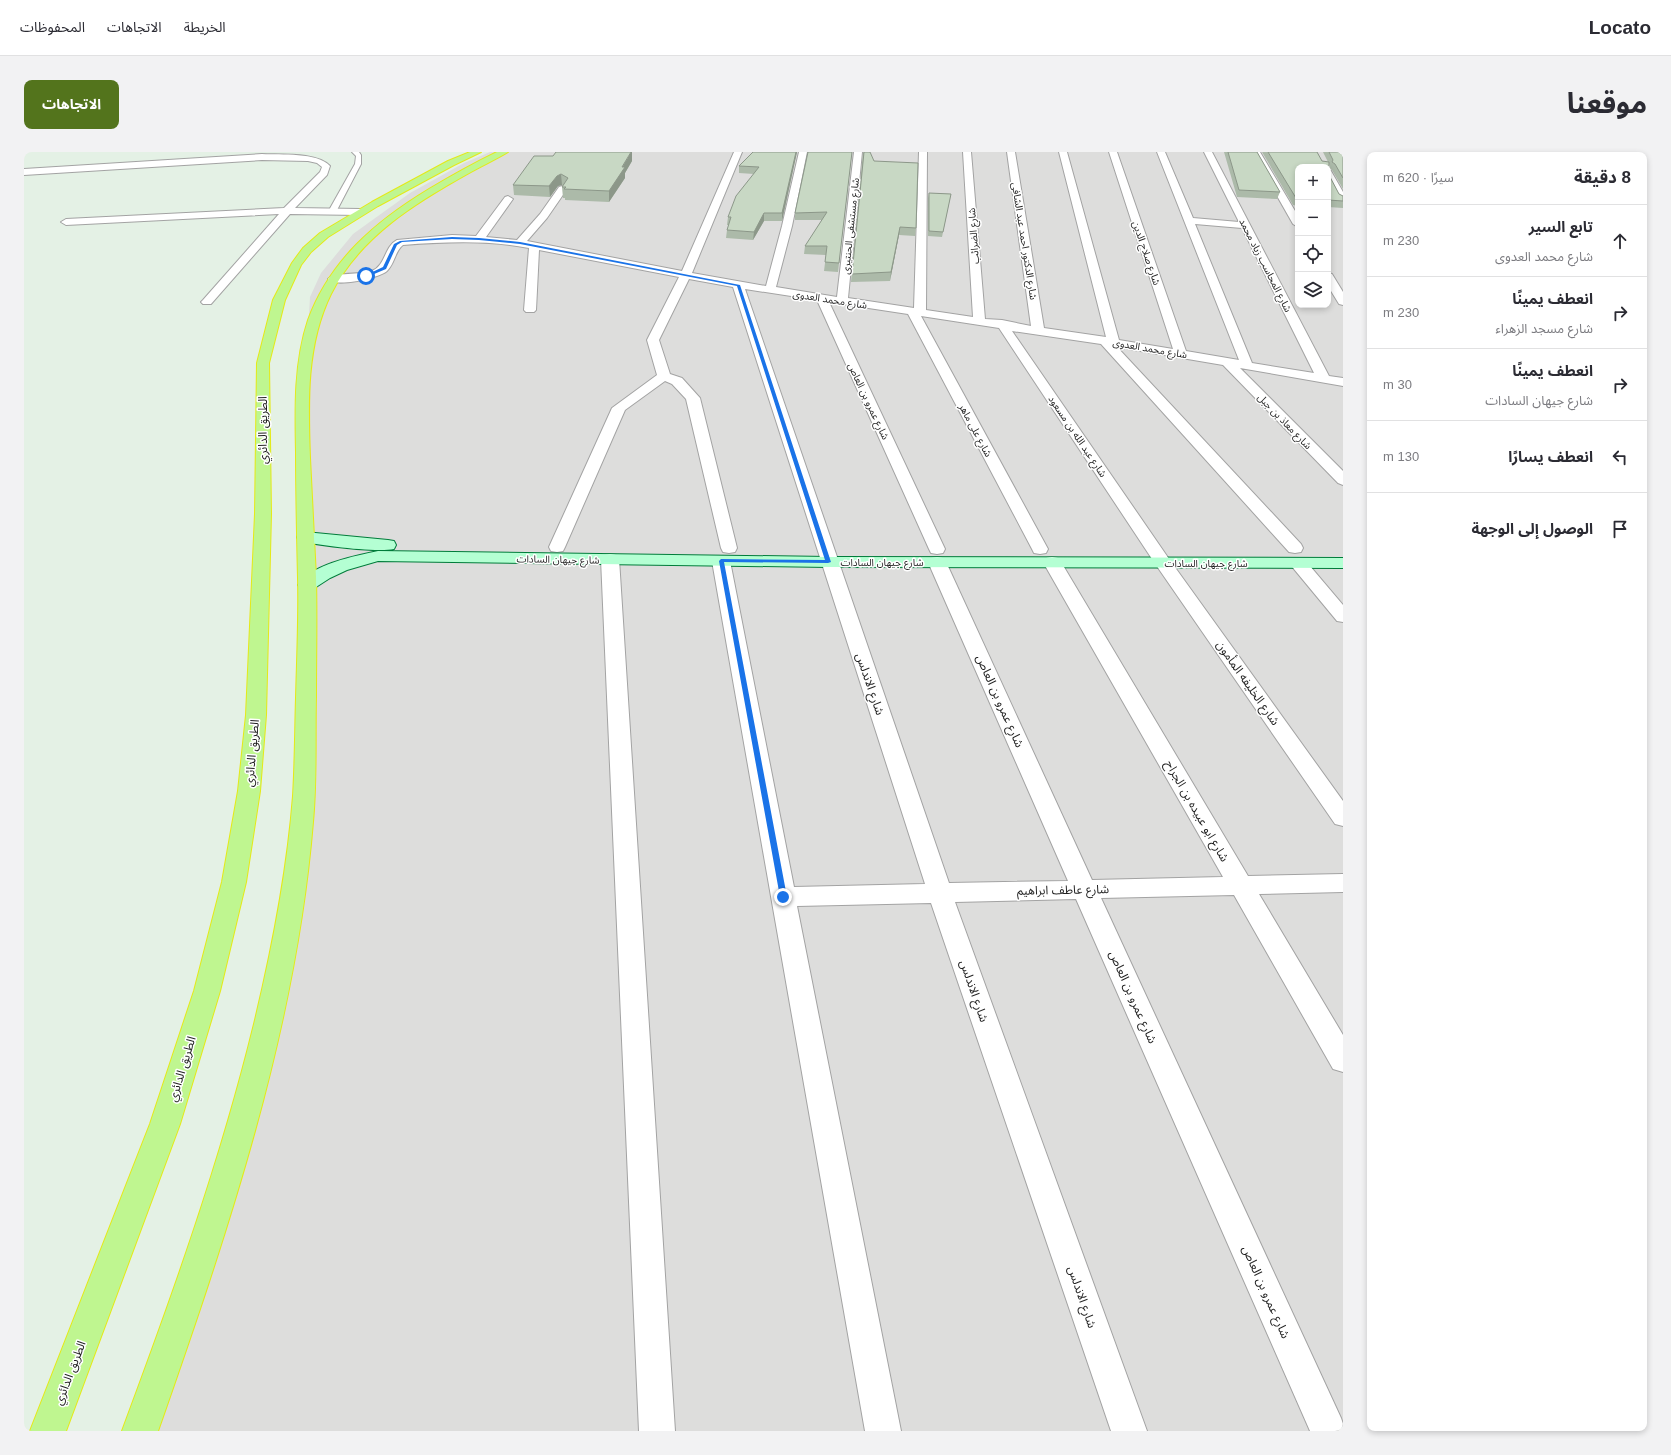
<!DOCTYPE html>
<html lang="ar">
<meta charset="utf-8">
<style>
:root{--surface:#fff;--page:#f2f2f3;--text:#2b2b33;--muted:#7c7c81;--line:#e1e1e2;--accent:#53741c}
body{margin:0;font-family:Helvetica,"Noto Sans Arabic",sans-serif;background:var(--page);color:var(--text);direction:rtl}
.controls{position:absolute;right:12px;top:12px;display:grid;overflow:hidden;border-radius:8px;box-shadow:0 2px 6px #0003}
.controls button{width:36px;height:36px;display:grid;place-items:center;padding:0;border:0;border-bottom:1px solid var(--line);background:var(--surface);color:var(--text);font:20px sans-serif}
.stop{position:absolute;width:12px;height:12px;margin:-9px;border:3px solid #1a73e8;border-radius:50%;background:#fff}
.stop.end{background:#1a73e8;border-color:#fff;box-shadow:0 1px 4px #0008}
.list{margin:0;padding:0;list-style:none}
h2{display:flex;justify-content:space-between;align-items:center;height:52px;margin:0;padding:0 16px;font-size:17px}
h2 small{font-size:13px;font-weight:400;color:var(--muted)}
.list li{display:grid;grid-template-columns:26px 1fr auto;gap:12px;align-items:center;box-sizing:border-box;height:72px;padding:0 16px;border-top:1px solid var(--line)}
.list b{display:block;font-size:15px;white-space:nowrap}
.list p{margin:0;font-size:13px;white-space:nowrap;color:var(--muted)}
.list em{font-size:13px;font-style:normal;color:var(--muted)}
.icon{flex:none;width:22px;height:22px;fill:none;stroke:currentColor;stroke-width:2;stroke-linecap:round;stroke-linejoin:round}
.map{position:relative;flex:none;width:1319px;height:1279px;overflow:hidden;direction:ltr;border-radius:8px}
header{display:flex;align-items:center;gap:24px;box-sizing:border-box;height:56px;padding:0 20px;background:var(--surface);border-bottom:1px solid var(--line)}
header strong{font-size:19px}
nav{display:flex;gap:22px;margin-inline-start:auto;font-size:14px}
.intro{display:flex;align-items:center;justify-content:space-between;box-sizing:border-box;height:96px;padding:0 24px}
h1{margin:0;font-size:28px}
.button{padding:10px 18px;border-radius:8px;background:var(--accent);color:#fff;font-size:14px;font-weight:700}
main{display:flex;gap:24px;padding:0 24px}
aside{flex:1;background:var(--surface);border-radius:8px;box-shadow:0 2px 6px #0003}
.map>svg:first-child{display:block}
</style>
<header>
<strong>Locato</strong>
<nav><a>الخريطة</a><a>الاتجاهات</a><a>المحفوظات</a></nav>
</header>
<div class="intro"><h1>موقعنا</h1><a class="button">الاتجاهات</a></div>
<main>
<aside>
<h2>8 دقيقة<small>سيرًا · 620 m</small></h2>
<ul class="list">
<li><svg class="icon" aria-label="ahead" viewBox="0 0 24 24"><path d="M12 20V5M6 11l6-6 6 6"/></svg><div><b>تابع السير</b><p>شارع محمد العدوى</p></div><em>230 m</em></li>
<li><svg class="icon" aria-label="right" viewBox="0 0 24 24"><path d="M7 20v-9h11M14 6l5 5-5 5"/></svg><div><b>انعطف يمينًا</b><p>شارع مسجد الزهراء</p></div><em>230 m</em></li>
<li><svg class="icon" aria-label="right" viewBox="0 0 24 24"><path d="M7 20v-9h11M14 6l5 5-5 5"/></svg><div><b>انعطف يمينًا</b><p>شارع جيهان السادات</p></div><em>30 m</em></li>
<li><svg class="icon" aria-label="left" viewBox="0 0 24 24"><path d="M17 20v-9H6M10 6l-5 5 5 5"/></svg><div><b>انعطف يسارًا</b></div><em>130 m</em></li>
<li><svg class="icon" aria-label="arrive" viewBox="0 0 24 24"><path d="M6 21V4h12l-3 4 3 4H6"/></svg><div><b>الوصول إلى الوجهة</b></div></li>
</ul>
</aside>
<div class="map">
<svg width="1319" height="1279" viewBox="0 0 1319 1279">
<rect width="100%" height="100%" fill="#e4f1e5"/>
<path fill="#dddddc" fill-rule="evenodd" d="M466,0H1319V1279H114L213,953L245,812L264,698L278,556L275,318L276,201L285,163L286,145L297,121L329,82L386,41L440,11ZM1274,15H1304V153H1274Z"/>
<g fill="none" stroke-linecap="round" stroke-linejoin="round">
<defs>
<path id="service" d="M328,0H335L337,3V12L312,60L311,62H305L304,60L331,12L332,4Z"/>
<path id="minor" d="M710,0H718L668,121L742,134L758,74L775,0H783L768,74L752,135L813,145L830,0H838L824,146L890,156L895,0H903L902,158L949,165L939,0H947L961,167L978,168L1007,174L983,0H991L1020,176L1082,185L1035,0H1043L1095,188L1149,197L1085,0H1093L1162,199L1215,208L1133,0H1141L1169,66L1215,70L1180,0H1188L1305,224L1319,226V234L1216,216L1319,319V333L1314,331L1199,213L1093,195L1277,392L1279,396L1277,400L1271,401L1265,400L1077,192L988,179L1145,407L1319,649V674L1311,672L1130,410L975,176L897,164L1024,397L1022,401L1016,402L1010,401L1008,397L884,162L805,150L921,397L919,401L913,402L907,401L905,397L793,148L721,137L925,731L1044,729L904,410L907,406L913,405L919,406L922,410L1068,728L1199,725L1019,410L1022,406L1028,405L1034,406L1037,410L1224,724L1319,722V740L1235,742L1319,883V920L1309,917L1210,743L1077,746L1317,1266L1319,1272V1279H1286L1052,747L931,750L1123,1279H1087L907,751L773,754L877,1279H841L688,409L691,405L697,404L703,405L706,409L770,735L901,732L709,135L665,127L635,188L646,222L658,226L676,246L713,396L711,400L705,401L699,400L697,396L662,247L648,232L641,229L601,258L541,395L539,399L533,400L527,399L525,395L588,256L633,223L623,188L655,125L515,98L512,158L510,160H502L500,158L505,96C463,88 421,90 379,93C371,99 371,111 363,119C355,126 311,136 304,127C310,120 337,123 348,119C362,113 360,95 373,88L428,83L452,84L481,45L484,44L489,47L462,85L493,88L516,62L535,35L538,34L543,37L523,66L503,89L658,119ZM1171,72L1218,76L1290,221L1228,211Z
M1228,0H1236L1274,64V75L1269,72Z
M238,2C257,3 293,0 306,14L303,23L271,56L336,57L341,60L336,63L266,62L187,152H179L177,150L179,148L255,62L42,73L37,70L42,67L260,56L296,20L298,15L293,11L284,9L238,8L0,23V17Z
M1304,18L1307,19L1319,40V51L1314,48L1304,29Z
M1304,121L1308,122L1319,140V153L1315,152L1304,134Z
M586,402L592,403L595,407L651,1279H615L577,407L580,403Z
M1274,406L1280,407L1319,453V470L1313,469L1265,411L1268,407Z"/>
<path id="secondary" d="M281,380L364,388L370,389L372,393L370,397C352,401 294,393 275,389L273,385L275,381Z
M354,399L805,405L1319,406V416L805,415L354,409L323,418L306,426L289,437L283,438L277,437L274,433C288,412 331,404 354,399Z"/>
<path id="trunk" d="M446,0H457L430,13L354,54L304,85L287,100L277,113L261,148L245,211L247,362L242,563L236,639L222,730L196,839L156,972L42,1279H6L126,972L170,839L198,730L214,639L222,563L231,362L233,211L249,148L268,111L279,96L296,81L348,50L424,9Z
M473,0H484C473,7 459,13 447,20C393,50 336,84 307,142C282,193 284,251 286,306C288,346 290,386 292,425C293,465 292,505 292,544C291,586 293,628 289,670C272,879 203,1082 134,1279H98C148,1145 196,1011 230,872C248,797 263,721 269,644C271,611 271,578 272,546C273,506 275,466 274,426C273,384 272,342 272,300C271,256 270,210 284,168C306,108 352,69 405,37C427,24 450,11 473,0Z"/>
</defs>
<use href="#service" stroke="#a3a3a3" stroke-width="2"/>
<use href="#minor" stroke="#a3a3a3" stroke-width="2"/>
<use href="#secondary" stroke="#007c3a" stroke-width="2"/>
<use href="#trunk" stroke="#e5e917" stroke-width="2"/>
<use href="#service" fill="#fff" fill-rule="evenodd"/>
<use href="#minor" fill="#fff" fill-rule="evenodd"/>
<use href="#secondary" fill="#b4ffd3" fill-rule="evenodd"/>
<use href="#trunk" fill="#bff690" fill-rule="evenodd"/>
</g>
<path fill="#acbaa9" d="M773,0L758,69H740L729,88L702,86L703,78L705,73H703L704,65L730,22L715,21V14Z
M828,0L814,120L800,119L802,103L780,102L781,94L798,68H771V61Z
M839,0L850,9L892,76L891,84L875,83L866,129L827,130Z
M1200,0H1233L1256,40L1253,47L1213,45Z
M1238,0H1293L1298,9L1304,10L1299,0H1319V37L1308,18L1306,17V14L1305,12V23L1315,42L1319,44V56L1304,55V15H1274V54L1269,53Z
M529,4L608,9L601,21V26L585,50L541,48V46H539L538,35L539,33H538L534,34L526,45L490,43L489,33Z
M905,41L927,42L918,85L904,84V46Z"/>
<path fill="#8c9789" d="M607,0H608V9L601,21V26L585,50V39Z
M772,0H773L758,69V61Z
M537,22L538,33L534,34L526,45L525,34L533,24Z
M740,61V69L729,88L730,80Z
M876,75L875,83L866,129L867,120Z"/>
<path fill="#c8d8c4" stroke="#8c9789" d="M532,0H607L598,15H601L585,39L540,37L542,35H538L544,26L537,22L533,24L525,34L489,33L510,4H529Z
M729,0H772L758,61H740L730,80L703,78L707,65H704L712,44L735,15L715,14Z
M784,0H828L815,111L801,110L803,94H781L803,60L771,61Z
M840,0H846L850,9L894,11L892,76L876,75L867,120L828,122Z
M1204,0H1233L1256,40L1215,38Z
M1244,0H1293L1298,9L1305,10V23L1315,42L1319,44V49L1304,48V15H1274V46H1272Z
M1305,0H1319V26L1311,12L1308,10L1309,8Z
M905,41L927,42L919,80L905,79Z"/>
<path fill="#1a73e8" d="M428,85L455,86L496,90L716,133L807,410L804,411L700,410L763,745L762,747H759L756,745L695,409L697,407L801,408L713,134L496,92L455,88L428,87L378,90L373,93L362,117L343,125L340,124L359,115L370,92L376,89Z"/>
<g text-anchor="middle" stroke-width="3" stroke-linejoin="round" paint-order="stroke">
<g font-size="10" fill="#1f1f1f" stroke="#fff">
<text transform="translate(826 74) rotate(-84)" y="4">شارع مستشفى الحنتيرى</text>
<text transform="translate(949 84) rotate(-94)" y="4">شارع الضرائب</text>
<text transform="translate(1001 89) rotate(81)" y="4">شارع الدكتور احمد عبد الشافى</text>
<text transform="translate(1123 101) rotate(71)" y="4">شارع صلاح الدين</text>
<text transform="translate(1242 113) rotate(63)" y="4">شارع المحاسب زياد محمد</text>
<text transform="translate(806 147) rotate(9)" y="4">شارع محمد العدوى</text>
<text transform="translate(1126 196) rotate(10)" y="4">شارع محمد العدوى</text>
<text transform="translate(845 249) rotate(65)" y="4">شارع عمرو بن العاص</text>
<text transform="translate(1261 269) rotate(46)" y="4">شارع معاذ بن جبل</text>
<text transform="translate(952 278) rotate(62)" y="4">شارع على ماهر</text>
<text transform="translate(1054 284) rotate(56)" y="4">شارع عبد الله بن مسعود</text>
<text transform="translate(534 407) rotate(1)" y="4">شارع جيهان السادات</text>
<text x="858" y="414">شارع جيهان السادات</text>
<text x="1182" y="415">شارع جيهان السادات</text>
</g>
<g font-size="12" fill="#1f1f1f" stroke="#fff">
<text transform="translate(239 278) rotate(-90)" y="4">الطريق الدائري</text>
<text transform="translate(1224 531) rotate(55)" y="4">شارع الخليفه المأمون</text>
<text transform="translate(846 532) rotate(71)" y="4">شارع الاندلس</text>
<text transform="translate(976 549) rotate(66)" y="4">شارع عمرو بن العاص</text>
<text transform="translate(228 601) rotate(-85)" y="4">الطريق الدائري</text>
<text transform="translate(1173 659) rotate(60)" y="4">شارع ابو عبيده بن الجراح</text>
<text transform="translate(1039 738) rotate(-1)" y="4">شارع عاطف ابراهيم</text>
<text transform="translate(950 839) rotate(71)" y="4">شارع الاندلس</text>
<text transform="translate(1109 845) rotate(66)" y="4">شارع عمرو بن العاص</text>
<text transform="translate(158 917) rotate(-73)" y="4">الطريق الدائري</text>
<text transform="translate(1242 1140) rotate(66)" y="4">شارع عمرو بن العاص</text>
<text transform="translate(1058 1145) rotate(71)" y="4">شارع الاندلس</text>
<text transform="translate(46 1221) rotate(-69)" y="4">الطريق الدائري</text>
</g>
</g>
</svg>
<div class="controls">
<button>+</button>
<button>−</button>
<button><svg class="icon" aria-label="locate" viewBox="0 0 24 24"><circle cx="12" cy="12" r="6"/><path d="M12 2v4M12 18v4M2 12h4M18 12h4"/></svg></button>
<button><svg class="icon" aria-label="layers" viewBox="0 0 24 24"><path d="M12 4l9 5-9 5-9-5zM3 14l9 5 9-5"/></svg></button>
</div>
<div class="stop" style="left:342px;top:124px"></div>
<div class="stop end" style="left:759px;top:745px"></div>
</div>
</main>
